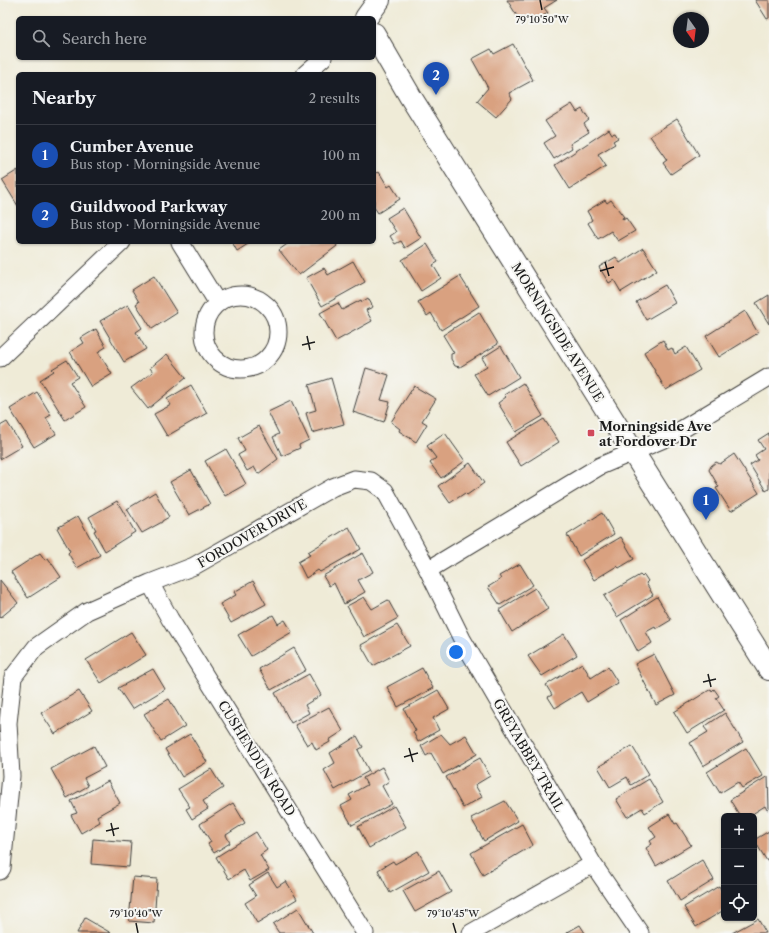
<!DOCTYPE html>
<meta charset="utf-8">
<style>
:root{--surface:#171b24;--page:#242831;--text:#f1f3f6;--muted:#9ea1a6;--line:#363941;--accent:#d1495b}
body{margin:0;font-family:"Libre Caslon Text",serif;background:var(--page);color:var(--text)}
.controls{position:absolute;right:12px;bottom:12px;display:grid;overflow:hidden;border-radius:6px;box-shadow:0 1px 3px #0004}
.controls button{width:36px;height:36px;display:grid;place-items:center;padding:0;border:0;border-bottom:1px solid var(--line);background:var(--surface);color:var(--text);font:20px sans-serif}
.compass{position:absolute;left:673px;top:12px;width:36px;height:36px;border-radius:50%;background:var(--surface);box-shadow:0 1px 3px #0004;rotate:166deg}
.you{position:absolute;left:456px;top:652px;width:14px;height:14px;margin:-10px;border:3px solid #fff;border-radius:50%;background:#1a73e8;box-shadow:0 0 0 6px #1a73e833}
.badge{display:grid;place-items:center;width:26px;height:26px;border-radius:50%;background:var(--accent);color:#fff;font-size:13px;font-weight:700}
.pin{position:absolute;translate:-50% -33px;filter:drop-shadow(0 1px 2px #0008)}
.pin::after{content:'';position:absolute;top:21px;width:14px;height:12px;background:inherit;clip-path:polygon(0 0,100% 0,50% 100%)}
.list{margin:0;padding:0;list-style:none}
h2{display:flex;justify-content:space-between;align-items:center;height:52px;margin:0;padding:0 16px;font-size:17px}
h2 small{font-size:13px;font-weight:400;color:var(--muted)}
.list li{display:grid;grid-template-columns:26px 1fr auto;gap:12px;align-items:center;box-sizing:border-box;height:60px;padding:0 16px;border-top:1px solid var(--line)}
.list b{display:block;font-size:15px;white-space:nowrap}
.list p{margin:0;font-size:13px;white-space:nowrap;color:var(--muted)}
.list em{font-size:13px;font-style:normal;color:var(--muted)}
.icon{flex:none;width:22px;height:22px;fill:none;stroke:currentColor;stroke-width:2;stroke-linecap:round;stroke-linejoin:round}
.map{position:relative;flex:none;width:769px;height:933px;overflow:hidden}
.search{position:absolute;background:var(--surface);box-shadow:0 1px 3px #0004;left:16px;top:16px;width:360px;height:44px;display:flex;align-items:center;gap:10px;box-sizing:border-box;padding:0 14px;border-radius:6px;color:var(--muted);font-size:15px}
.panel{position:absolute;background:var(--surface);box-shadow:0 1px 3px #0004;left:16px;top:72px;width:360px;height:172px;border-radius:6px}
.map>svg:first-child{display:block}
</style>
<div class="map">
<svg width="769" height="933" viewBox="0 0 769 933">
<rect width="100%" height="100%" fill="#f6f6f2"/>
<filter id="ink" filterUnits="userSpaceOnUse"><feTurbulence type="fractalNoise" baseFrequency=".025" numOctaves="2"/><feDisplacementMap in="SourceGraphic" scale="8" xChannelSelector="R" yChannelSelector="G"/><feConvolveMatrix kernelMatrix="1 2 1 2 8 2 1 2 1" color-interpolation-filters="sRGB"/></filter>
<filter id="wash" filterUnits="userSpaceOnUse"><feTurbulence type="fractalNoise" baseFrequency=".012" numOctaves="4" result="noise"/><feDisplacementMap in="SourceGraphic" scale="16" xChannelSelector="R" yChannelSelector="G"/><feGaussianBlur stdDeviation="0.9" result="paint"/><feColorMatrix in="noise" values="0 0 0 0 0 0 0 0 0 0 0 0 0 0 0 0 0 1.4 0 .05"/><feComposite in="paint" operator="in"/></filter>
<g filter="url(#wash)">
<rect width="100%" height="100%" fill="#efebd7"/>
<g id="blocks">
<path fill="#d9a180" d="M507,0H557L544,8L548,13L534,21L531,16L521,22Z
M755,0H769V18L767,19Z
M513,44L533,80L509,93L512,99L496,117L477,101L488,88L472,59L491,49L494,54Z
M572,104L577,112L582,109L589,120L584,124L589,132L570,144L572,148L554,159L544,143L555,136L545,121Z
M677,119L699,155L671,174L663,163L667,160L650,136Z
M609,129L612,134L615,133L618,138L613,141L615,144L598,154L606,166L570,189L555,165Z
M18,170V206L2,180Z
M379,172L388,187L391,185L400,199L378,213L374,207V174Z
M605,200L607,203L611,200L624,217L622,218L623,220L626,218L635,231L618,241L611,231L598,239L588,223L592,220L587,211Z
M403,208L421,238L405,248L401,241L395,244L390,236L396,232L387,218Z
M232,242H251L237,251Z
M290,242H299L301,244L303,242H335L337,246L299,275L279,250Z
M427,244L438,262L433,265L441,278L421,291L402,260Z
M643,248L657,270L621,292L614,280L609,283L599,267L616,257L620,263Z
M353,261L365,282L322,306L306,278L324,268L328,275Z
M154,276L177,313L152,329L136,304L139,302L132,290Z
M460,276L479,306L441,330L431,313L427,316L418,302Z
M665,285L675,303L646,320L636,302Z
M769,295V324L756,303Z
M368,298L373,307L366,310L372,321L336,341L320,313L338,303L342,310L361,300L362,302Z
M128,305L142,328L136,332L146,349L124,362L100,321Z
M745,311L758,333L719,357L706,336Z
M479,312L498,344L460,367L455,366L451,359V354L454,353L443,335Z
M96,329L106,347L98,352L112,374L91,387L70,352L84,343L81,338Z
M663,340L668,350L672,348L675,354L686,347L700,370L666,390L644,352Z
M501,346L519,377L488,396L474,374L487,366L482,358Z
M167,354L186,378L148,409L131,388L153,372L150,368Z
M67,360L78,377L70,382L86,407L65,420L40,380L54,371L52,369Z
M366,368L389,375L381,400L390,402L384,422L353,412Z
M331,378L344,424L312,433L306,413L316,410L309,385Z
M523,383L543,416L516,432L498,403L506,397L504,395Z
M191,385L207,413L167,436L154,414L171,405L167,399Z
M414,386L436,399L422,421L427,424L416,442L399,431L400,429L391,422Z
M37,392L51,415L46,418L56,434L34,447L10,409Z
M291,401L309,440L299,445L300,448L282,456L273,437L279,434L268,412Z
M544,419L559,442L521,466L506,442Z
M7,422L22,446L0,459V426Z
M259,426L278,459L258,474L254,467L247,471L238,455L245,451L238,438Z
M445,433L465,461L441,478L430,463L436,458L427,446Z
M769,433V489L766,491L750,465L758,460L755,455L764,449L758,440Z
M226,449L246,484L225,496L205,461Z
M734,454L759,493L731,511L716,488L719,487L709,470L711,466L716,462L720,464Z
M470,463L484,483L467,495L465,493L450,503L438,486Z
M191,470L210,504L189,515L170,482Z
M155,492L169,517L162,521V522L142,533L127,509Z
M117,501L135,532L105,551L94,531L96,530L89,517Z
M602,513L614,534L579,556L567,535Z
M78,516L100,555L77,568L68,553L70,551L57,528Z
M349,527L361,549L320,572L318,570L306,578L298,562L310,555L308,552Z
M621,537L634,559L619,568L617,566L594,580L582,560Z
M40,553L45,560L48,558L61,577L28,598L11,572Z
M363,553L373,572L358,580L365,592L344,604L334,583L329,586L323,576Z
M520,564L533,585L500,605L488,587L501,579L499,576Z
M640,575L642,577L644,575L648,581L646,583L653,595L617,617L604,596Z
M0,580L18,603L0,618Z
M253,581L266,604L231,623L220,604L236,595L234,592Z
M535,588L548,609L512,632L499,610Z
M364,597L372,609L388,600L398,618L364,637L347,606Z
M657,597L671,620L656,629L655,627L646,632L652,643L638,652L621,620Z
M273,615L278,624L285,620L292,632L251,656L238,635Z
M397,625L410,646L373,666L361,645Z
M131,632L146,655L101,683L86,660Z
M564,634L577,655L542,676L528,656Z
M294,648L306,670L271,690L259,669Z
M654,654L675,695L656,705L635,664Z
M582,663L591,678L608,667L618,683L587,702L581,692L555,708L548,697L552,695L546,685Z
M422,668L433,688L398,707L387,687Z
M153,669L165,689L132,709L118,688Z
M309,674L321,695L305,705L309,713L291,723L275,693Z
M711,689L712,691L714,689L719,696L716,698L724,710L687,733L674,712Z
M438,690L449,709L433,718L439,730L418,742L413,732L416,731L404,709Z
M79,691L92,711L55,734L41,713Z
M169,699L185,726L161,741L144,714Z
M329,707L343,731L329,740L330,742L316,750L312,742L307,745L295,725Z
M725,713L743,742L703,766L690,743L708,732L704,727Z
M190,734L207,762L182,777L165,749Z
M441,734L450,744L466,735L477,754L443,774L431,753L426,756L421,746Z
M357,736L363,747L358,750L369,771L335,790L324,770L335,763L330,753Z
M94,746L105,767L84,778L88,786L67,798L51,769Z
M632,746L649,774L631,785L627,777L610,787L598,767Z
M746,748L763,776L742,788L738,782L720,793L707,772Z
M480,758L490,776L475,785L482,797L463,808L446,777Z
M382,767L389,781L382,786L392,804L352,825L341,806L352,800L349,795L367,785L363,778Z
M211,769L223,788L203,801L208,809L192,819L186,809L190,807L178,789Z
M768,776L769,809L767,810L765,806L749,816H740L730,800Z
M649,779L663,802L645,813L642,808L627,817L616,799Z
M108,781L120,803L97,816L100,822L81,833L71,815L77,813L71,801Z
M505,801L518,821L484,841L471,818Z
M233,803L245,823L226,835L230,843L214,853L208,844L211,842L200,824Z
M394,806L406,827L369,848L358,827Z
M669,814L675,824L677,823L691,845L656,866L646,848L652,844L650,841L656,837L649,827Z
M522,824L533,845L483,875L471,853Z
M769,831V860L767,861L754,840Z
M256,832L267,850L260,855L269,870L250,881L244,870L229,879L216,857Z
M93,839L131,842L129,867L91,864Z
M418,851L429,871L390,893L378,870L393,861L395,864Z
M702,860L714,880L680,901L668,881Z
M439,871L451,892L415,912L403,891Z
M268,873L277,887L286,881L297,899L257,923L245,903L256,896L249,885Z
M133,877L157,879L154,923L129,921Z
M719,886L724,895V910L696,927L684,907Z
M298,908L313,933H279L273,924Z
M85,918L111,933H77Z
M758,919L766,933H732Z
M580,925L585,933H566Z"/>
</g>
</g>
<g filter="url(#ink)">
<use href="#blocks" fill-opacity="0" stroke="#3c3b38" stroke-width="1"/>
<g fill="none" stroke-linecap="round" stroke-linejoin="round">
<defs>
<path id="minor" d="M305,74L323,58
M180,242L217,302
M204 332a37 37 0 1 1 74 0a37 37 0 1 1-74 0Z
M0,358L122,242
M428,570L462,639L593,864L640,933
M150,583L170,619L365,933
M0,871L2,868L11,776L8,723L13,677L36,647L87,611L150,583L194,566L333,487L354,479L371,481L385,491L428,570L600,466L671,436L769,377
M471,933L593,864"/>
<path id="tertiary" d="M366,18L379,0"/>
<path id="secondary" d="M374,34L410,96L769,669"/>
</defs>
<use href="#minor" stroke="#3c3b38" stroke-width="19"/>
<use href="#tertiary" stroke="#3c3b38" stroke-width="24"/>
<use href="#secondary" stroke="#3c3b38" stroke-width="24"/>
<use href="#minor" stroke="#fff" stroke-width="17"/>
<use href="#tertiary" stroke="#fff" stroke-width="22"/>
<use href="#secondary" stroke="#fff" stroke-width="22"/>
</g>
</g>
<path fill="none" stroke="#1c1c1c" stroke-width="1.5" d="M540,0L542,10M605,262L609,276M600,271L614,267M307,336L310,350M302,345L315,342M708,674L711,687M703,682L716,679M409,748L413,762M404,757L418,753M111,823L114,836M106,831L119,828M136,923L138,933M453,923L456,933"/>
<rect fill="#d1495b" stroke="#f6f6f2" stroke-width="1.5" x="587" y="429" width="8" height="8" rx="2"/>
<g text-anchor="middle" stroke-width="4" stroke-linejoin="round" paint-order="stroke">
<g font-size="13" fill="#1c1c1c" stroke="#f6f6f2">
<text transform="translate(558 332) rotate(58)" y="5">MORNINGSIDE AVENUE</text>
<text transform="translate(252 533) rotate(-30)" y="5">FORDOVER DRIVE</text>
<text transform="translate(529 755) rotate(60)" y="5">GREYABBEY TRAIL</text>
<text transform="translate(257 758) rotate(58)" y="5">CUSHENDUN ROAD</text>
</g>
<g font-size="13" font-weight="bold" fill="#1c1c1c" stroke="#f6f6f2" text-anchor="start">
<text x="599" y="431">Morningside Ave<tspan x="599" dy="15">at Fordover Dr</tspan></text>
</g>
</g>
<g font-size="10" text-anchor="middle" fill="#1c1c1c" stroke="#f6f6f2" stroke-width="4" stroke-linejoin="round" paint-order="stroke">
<text x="542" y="23">79°10'50"W</text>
<text x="136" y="917">79°10'40"W</text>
<text x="453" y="917">79°10'45"W</text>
</g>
</svg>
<div class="controls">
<button>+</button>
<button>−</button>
<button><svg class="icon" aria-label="locate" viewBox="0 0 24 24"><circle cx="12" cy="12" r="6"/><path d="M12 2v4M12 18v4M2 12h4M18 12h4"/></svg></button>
</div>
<svg class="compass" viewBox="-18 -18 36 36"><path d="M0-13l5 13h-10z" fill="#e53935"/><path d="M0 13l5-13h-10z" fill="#9ea1a6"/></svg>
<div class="you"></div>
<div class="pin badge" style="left:706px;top:520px;background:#1a4fb4">1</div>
<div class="pin badge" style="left:436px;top:95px;background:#1a4fb4">2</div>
<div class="search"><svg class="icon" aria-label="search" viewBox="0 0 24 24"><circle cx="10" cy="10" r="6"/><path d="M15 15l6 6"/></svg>Search here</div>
<section class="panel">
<h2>Nearby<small>2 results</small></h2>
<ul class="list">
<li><span class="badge" style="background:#1a4fb4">1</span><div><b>Cumber Avenue</b><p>Bus stop · Morningside Avenue</p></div><em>100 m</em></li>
<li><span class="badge" style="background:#1a4fb4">2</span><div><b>Guildwood Parkway</b><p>Bus stop · Morningside Avenue</p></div><em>200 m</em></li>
</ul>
</section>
</div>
